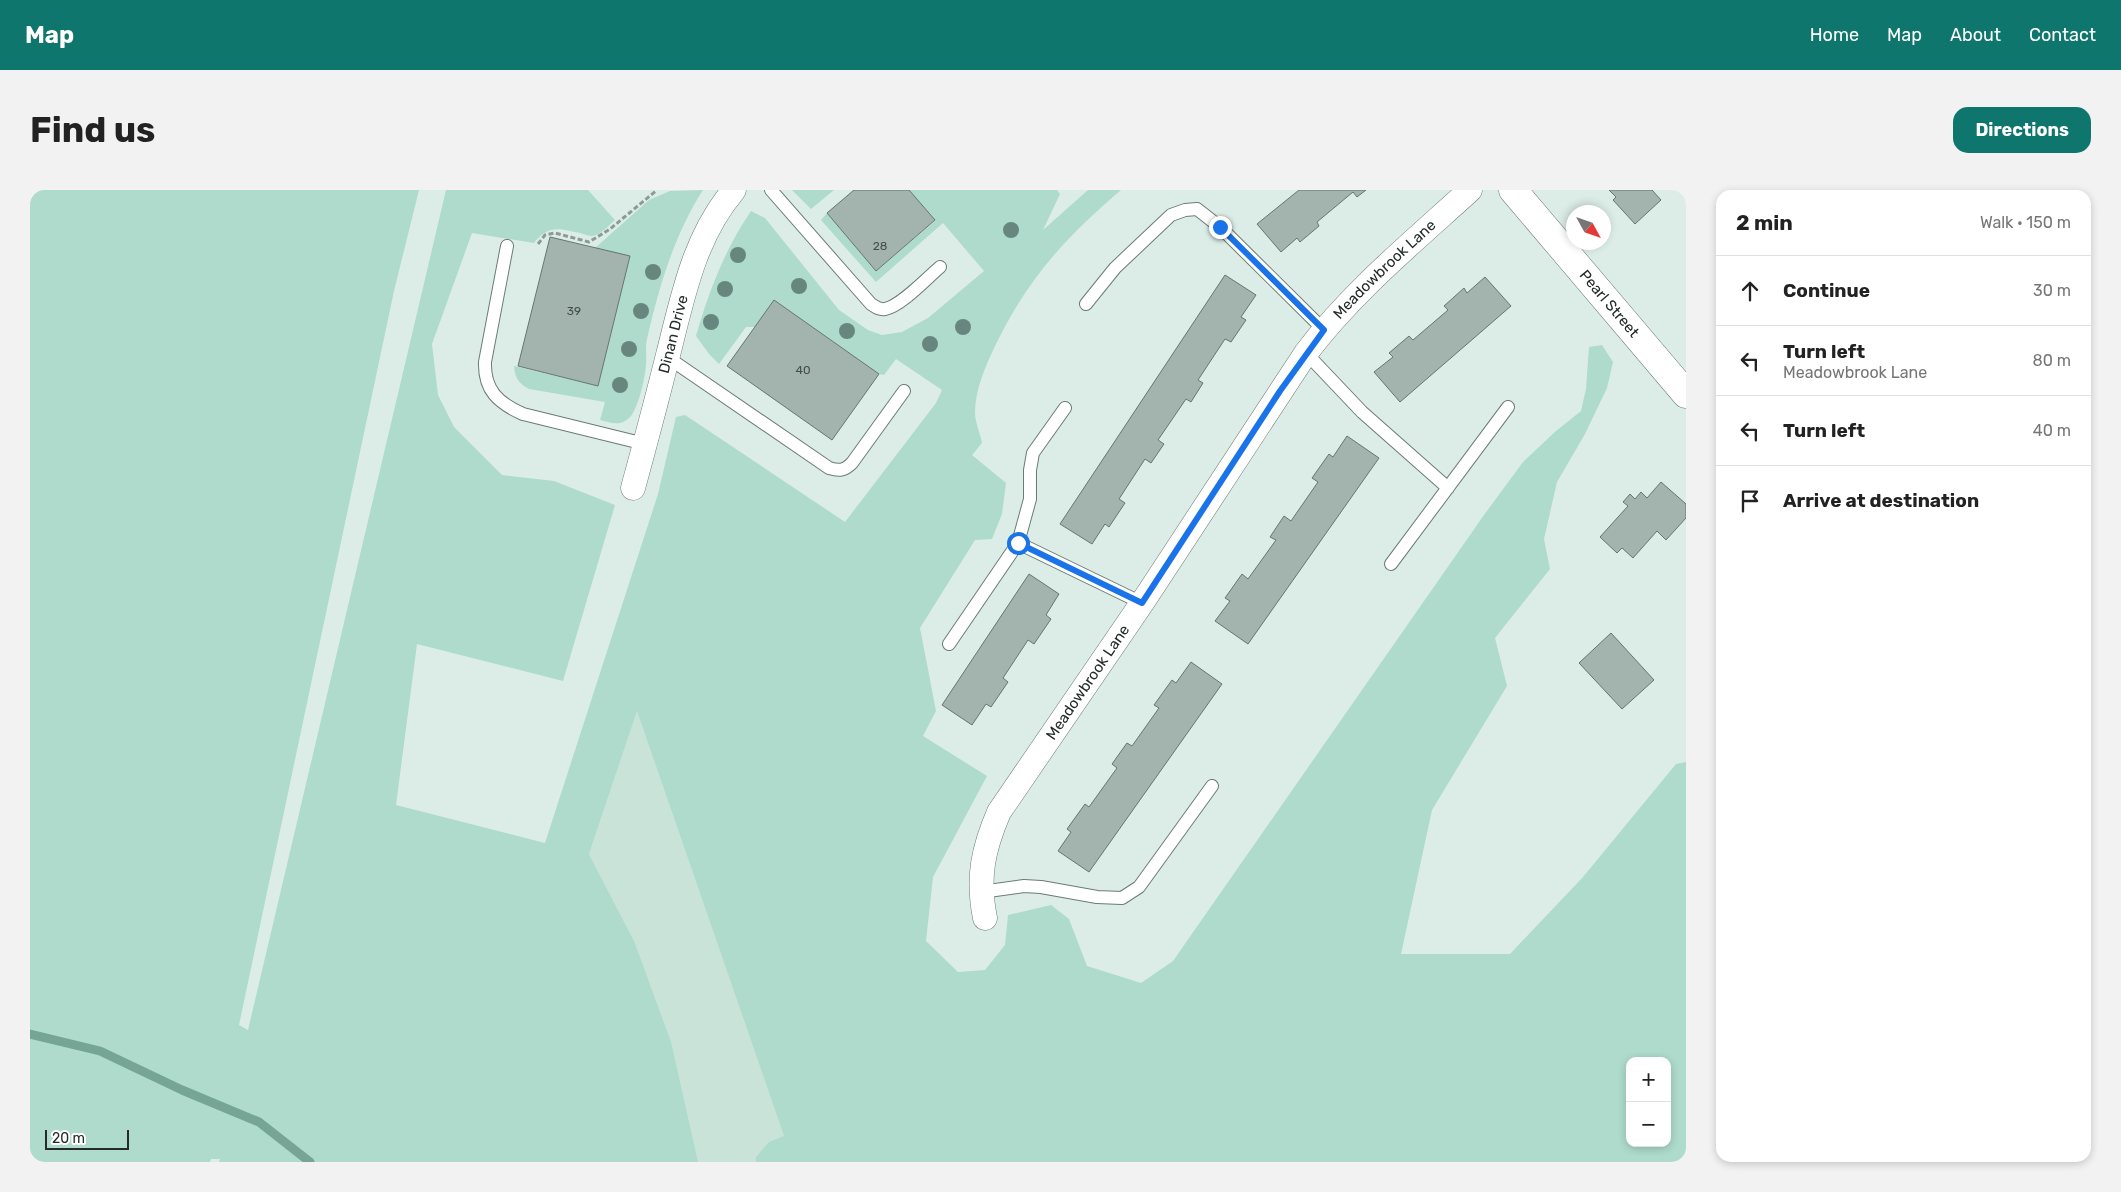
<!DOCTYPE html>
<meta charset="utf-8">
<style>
:root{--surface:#fff;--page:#f2f2f2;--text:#222;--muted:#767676;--line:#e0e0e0;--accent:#0f766e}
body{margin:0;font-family:Rubik,sans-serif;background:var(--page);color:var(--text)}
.controls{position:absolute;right:15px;bottom:15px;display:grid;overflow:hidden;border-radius:10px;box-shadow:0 2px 8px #0003}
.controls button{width:45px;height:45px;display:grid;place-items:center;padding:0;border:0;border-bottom:1px solid var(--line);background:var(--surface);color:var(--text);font:25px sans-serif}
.compass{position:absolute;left:1536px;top:15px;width:45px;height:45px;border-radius:50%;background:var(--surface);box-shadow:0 2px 8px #0003;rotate:130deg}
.scale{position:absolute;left:15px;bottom:12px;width:84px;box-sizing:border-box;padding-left:5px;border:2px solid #242b28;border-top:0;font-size:14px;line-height:18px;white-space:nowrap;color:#242b28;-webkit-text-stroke:4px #fff;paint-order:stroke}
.stop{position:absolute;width:15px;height:15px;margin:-11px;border:4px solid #1a73e8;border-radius:50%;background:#fff}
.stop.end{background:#1a73e8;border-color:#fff;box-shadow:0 1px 5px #0008}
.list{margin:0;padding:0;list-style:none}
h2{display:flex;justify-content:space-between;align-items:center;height:65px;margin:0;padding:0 20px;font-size:21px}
h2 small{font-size:16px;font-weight:400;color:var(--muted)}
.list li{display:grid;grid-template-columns:32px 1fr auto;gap:15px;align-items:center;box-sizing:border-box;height:70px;padding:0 20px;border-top:1px solid var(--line)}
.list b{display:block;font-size:19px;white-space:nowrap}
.list p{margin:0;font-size:16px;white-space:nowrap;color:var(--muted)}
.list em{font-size:16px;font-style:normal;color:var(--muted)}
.icon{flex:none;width:28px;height:28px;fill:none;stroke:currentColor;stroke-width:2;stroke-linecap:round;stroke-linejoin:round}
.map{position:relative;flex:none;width:1656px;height:972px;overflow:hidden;border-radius:15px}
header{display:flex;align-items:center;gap:30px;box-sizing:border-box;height:70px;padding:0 25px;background:var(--accent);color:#fff}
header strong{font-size:24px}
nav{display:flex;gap:28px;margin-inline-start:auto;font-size:18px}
.intro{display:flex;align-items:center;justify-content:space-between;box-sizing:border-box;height:120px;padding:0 30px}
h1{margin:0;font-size:35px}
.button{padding:12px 22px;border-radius:15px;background:var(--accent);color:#fff;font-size:18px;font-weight:700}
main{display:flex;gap:30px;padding:0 30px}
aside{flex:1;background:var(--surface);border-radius:15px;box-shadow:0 2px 8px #0003}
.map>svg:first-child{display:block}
</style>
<header>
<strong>Map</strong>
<nav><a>Home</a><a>Map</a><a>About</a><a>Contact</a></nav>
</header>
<div class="intro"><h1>Find us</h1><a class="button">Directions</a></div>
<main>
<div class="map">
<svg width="1656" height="972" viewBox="0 0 1656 972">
<rect width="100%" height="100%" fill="#dcede7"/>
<path fill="#cae3d9" d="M607,520L763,972H543L604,751L559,664Z"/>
<path fill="#aedbcb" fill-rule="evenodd" d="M0,0H389L364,101L209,835L218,840L416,0H558L585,30C579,35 571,45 562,46C559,46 554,44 550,43C529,39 519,34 504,53L442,43L402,154L408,205L424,237L472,285L524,291L585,315L533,491L387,454L366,615L515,653L628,304L646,227L655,225L815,332L906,213L912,200L866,169L854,185L849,184L744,110L725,137H716L689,174L679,164L666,146C679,101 695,59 721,21L735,28L809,120L838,140L852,145L872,142L898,128L954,81L913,33L846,92L791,30L797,23L846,81L905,31L879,0H1027L1030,4L1013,40L1058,0H1091C1036,47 998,88 966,154C956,175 945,199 945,223C945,232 950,243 952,253L942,265L976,293L972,324L962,349L945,350L890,438L906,521L893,546L957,586L903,687L896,751L928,782L955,780L975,755L978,725L1021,715L1039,729L1057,776L1111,793L1143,771L1454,325L1493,272L1526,241L1551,221L1556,199L1559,157L1572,155L1583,172L1577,198L1555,244L1527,292L1514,349L1520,379L1465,448L1477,496L1402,620L1371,764H1480L1553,687L1646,574L1656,572V972H726V967L739,952L754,946L607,521L559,664L604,751L641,852L668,972H189L190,969H181L180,972H0ZM1600,871H1637V953H1600Z
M673,0C644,45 629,97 617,149C615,157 617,166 616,175C615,188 609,215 601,226C591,237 582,233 570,230L575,212L499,199C488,193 485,188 484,176L568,196L600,67L565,58L619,10L640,1Z
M762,0H804L781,19Z"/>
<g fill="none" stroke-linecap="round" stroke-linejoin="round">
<path stroke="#76a595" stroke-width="9" d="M0,844L70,861L152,900L229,932L280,972"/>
</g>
<path fill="#a3b4ae" stroke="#65756f" d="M824,0H879L905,30L846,81L797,23Z
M1269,0H1336L1327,7L1323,2L1287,32L1289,36L1270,52L1267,48L1251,62L1227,34Z
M1579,0H1622L1631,10L1605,34L1583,10L1586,7Z
M520,47L600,66L568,196L488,176Z
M1195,85L1226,105L1211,127L1216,130L1201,152L1195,149L1168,190L1173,193L1161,212L1156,209L1128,250L1134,254L1121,273L1115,269L1089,309L1095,313L1079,337L1075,334L1062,354L1030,334Z
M1455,87L1481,116L1370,212L1344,182L1363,167L1359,163L1379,146L1383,150L1418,120L1414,116L1434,98L1437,103Z
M744,110L849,184L802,250L697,176Z
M1317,246L1349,268L1218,454L1185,431L1200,411L1195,408L1212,384L1218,389L1246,350L1240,347L1254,326L1261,331L1288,292L1282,288L1299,264L1303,267Z
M1631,292L1656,314V328L1636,350L1627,341L1603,368L1592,358L1587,363L1570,347L1598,316L1593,312L1600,304L1605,309L1611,302L1617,308Z
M999,384L1029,404L1016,425L1021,429L1004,454L998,450L973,488L978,492L961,517L956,514L942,535L912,515Z
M1581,443L1624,490L1592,519L1549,473Z
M1161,472L1192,494L1059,682L1028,661L1041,642L1037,639L1055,614L1059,617L1087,578L1082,574L1097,553L1102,556L1129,518L1124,515L1142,490L1146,493Z"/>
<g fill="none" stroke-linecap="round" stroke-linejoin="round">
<defs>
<path id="lane" d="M741,0L841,114C846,117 849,120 855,119C871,116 897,88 910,77
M477,56L455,172C454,200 468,213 493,224L615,254
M1056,114L1085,78L1141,25L1155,20L1167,19L1190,37L1294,140
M1276,163L1332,222L1418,298
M637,167L799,278C809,281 814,281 822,273L874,201
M988,353L1000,309V280L1003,263L1035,218
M1361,374L1478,217
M919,454L988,353L1112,413
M951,702L994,696L1011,697L1067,707L1092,708L1109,697L1182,596"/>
<g id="street">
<path id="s1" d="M603,298C615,254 627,209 638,165C653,106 664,47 704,0"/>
<path id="s2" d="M955,728C947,688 953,659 969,622L1112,413L1276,163C1322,102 1384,51 1440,0"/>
</g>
<g id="secondary">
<path id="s3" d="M1483,0L1656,204"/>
</g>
</defs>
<use href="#lane" stroke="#6b7b75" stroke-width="14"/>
<use href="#street" stroke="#6b7b75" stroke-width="25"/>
<use href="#secondary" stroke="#6b7b75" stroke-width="29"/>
<path stroke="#8d9a95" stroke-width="3" stroke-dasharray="5 2.5" stroke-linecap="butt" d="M508,54L515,45L525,43L559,52L580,39L627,0"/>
<use href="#lane" stroke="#fff" stroke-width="12"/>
<use href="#street" stroke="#fff" stroke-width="24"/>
<use href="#secondary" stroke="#fff" stroke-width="28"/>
</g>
<g fill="#67877e">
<circle cx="981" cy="40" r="8"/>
<circle cx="708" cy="65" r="8"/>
<circle cx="623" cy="82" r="8"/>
<circle cx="769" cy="96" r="8"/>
<circle cx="695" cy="99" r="8"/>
<circle cx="611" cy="121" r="8"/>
<circle cx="681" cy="132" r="8"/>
<circle cx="933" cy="137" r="8"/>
<circle cx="817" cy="141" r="8"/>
<circle cx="900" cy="154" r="8"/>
<circle cx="599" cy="159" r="8"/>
<circle cx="590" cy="195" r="8"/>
</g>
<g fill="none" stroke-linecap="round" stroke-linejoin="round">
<path stroke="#1a73e8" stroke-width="6" d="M988,353L1112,413L1250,201L1294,140L1190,37"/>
</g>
<g text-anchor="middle" stroke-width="5" stroke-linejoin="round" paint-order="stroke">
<g font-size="12" fill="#444d4a">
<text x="850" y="60">28</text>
<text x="544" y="125">39</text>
<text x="773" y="184">40</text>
</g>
<g font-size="15" fill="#242b28" stroke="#fff">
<text dy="5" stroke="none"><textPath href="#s2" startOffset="776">Meadowbrook Lane</textPath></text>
<text dy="5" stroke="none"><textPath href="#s3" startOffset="149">Pearl Street</textPath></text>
<text dy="5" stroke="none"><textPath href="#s1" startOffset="159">Dinan Drive</textPath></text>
<text dy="5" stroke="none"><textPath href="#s2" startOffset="266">Meadowbrook Lane</textPath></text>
</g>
</g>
</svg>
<div class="controls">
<button>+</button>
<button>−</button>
</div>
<svg class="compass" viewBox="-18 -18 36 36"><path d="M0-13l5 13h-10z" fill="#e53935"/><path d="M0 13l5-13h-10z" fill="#767676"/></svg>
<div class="scale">20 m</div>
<div class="stop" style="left:988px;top:353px"></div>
<div class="stop end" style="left:1190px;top:37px"></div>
</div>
<aside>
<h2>2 min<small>Walk · 150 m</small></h2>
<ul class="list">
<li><svg class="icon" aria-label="ahead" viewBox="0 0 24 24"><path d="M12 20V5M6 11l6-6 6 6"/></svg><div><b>Continue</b></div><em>30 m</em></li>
<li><svg class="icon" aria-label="left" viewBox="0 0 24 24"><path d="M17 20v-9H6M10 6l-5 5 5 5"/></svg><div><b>Turn left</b><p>Meadowbrook Lane</p></div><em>80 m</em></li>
<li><svg class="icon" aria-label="left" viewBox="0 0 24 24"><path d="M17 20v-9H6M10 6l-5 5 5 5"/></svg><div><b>Turn left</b></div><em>40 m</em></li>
<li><svg class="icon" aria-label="arrive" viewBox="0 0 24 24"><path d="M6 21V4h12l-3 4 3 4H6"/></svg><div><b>Arrive at destination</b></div></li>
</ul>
</aside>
</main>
